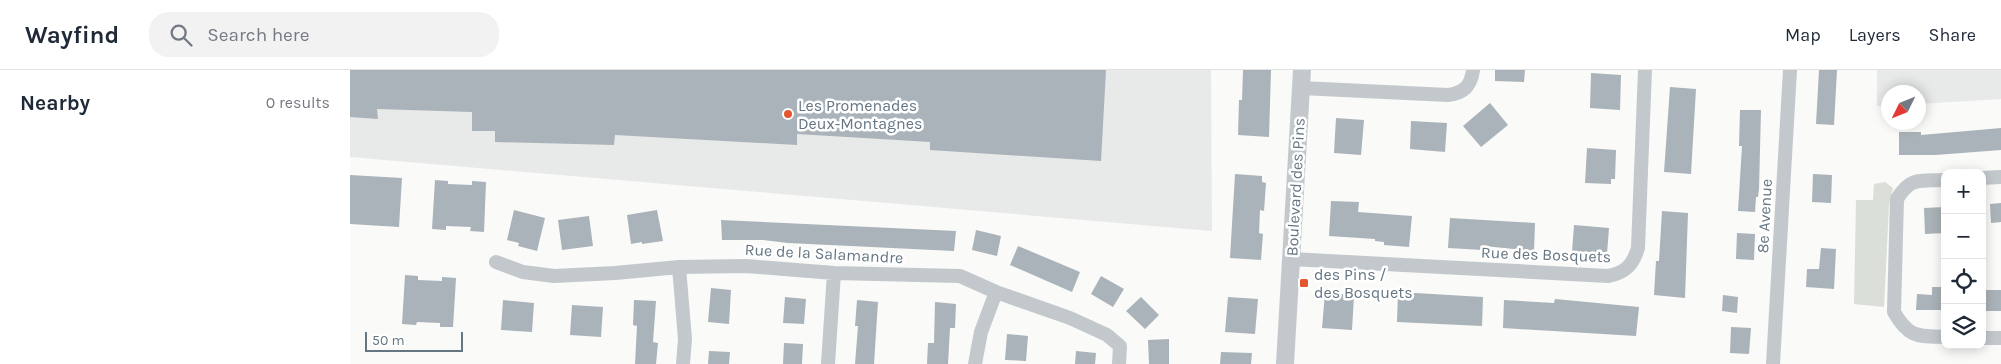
<!DOCTYPE html>
<meta charset="utf-8">
<style>
:root{--surface:#fff;--page:#f2f2f3;--text:#1f2937;--muted:#747a83;--line:#e0e1e3}
body{margin:0;font-family:Karla,sans-serif;background:var(--page);color:var(--text)}
.controls{position:absolute;right:15px;bottom:15px;display:grid;overflow:hidden;border-radius:10px;box-shadow:0 2px 12px #0003}
.controls button{width:45px;height:45px;display:grid;place-items:center;padding:0;border:0;border-bottom:1px solid var(--line);background:var(--surface);color:var(--text);font:25px sans-serif}
.compass{position:absolute;left:1531px;top:15px;width:45px;height:45px;border-radius:50%;background:var(--surface);box-shadow:0 2px 12px #0003;rotate:227deg}
.scale{position:absolute;left:15px;bottom:12px;width:98px;box-sizing:border-box;padding-left:5px;border:2px solid #657683;border-top:0;font-size:14px;line-height:18px;white-space:nowrap;color:#657683;-webkit-text-stroke:4px #fff;paint-order:stroke}
.list{margin:0;padding:0;list-style:none}
h2{display:flex;justify-content:space-between;align-items:center;height:65px;margin:0;padding:0 20px;font-size:21px}
h2 small{font-size:16px;font-weight:400;color:var(--muted)}
.icon{flex:none;width:28px;height:28px;fill:none;stroke:currentColor;stroke-width:2;stroke-linecap:round;stroke-linejoin:round}
.map{position:relative;flex:none;width:1651px;height:294px;overflow:hidden}
header{display:flex;align-items:center;gap:30px;box-sizing:border-box;height:70px;padding:0 25px;background:var(--surface);border-bottom:1px solid var(--line)}
header strong{font-size:24px}
nav{display:flex;gap:28px;margin-inline-start:auto;font-size:18px}
.search{width:350px;height:45px;background:var(--page);display:flex;align-items:center;gap:12px;box-sizing:border-box;padding:0 18px;border-radius:20px;color:var(--muted);font-size:19px}
main{display:flex}
aside{flex:1;background:var(--surface)}
.map>svg:first-child{display:block}
</style>
<header>
<strong>Wayfind</strong>
<div class="search"><svg class="icon" aria-label="search" viewBox="0 0 24 24"><circle cx="10" cy="10" r="6"/><path d="M15 15l6 6"/></svg>Search here</div>
<nav><a>Map</a><a>Layers</a><a>Share</a></nav>
</header>
<main>
<aside>
<h2>Nearby<small>0 results</small></h2>
<ul class="list">
</ul>
</aside>
<div class="map">
<svg width="1651" height="294" viewBox="0 0 1651 294">
<rect width="100%" height="100%" fill="#fafaf8"/>
<path fill="#e8e9e9" d="M0,0H861L862,161L0,87Z
M1527,0H1651V29L1569,34L1568,22H1538V35L1527,36Z"/>
<path fill="#dadfd7" d="M1535,112L1543,118L1539,135L1534,237L1504,234L1506,130H1523L1524,114Z"/>
<path fill="#aab3b9" d="M0,0H756L751,91L580,80V72L447,64V75L265,65L264,75L145,72V61H122V42L27,39L28,49L0,47Z
M893,0H921L919,67L888,65L889,30H892Z
M1145,0H1175L1174,12L1145,11Z
M1469,0H1487L1484,55L1466,54Z
M1241,3L1271,5L1270,40L1240,38Z
M1320,17L1346,19L1341,104L1314,102Z
M1140,33L1158,55L1131,77L1113,56Z
M1390,40H1411L1409,119L1408,127H1406L1405,142L1388,141L1392,76H1389Z
M986,48L1014,50L1011,85L984,83Z
M1061,51L1097,53L1095,82L1060,79Z
M1651,58V80L1585,85H1549V62H1571V65Z
M1237,78L1266,80L1265,109H1261V114L1235,113Z
M885,104L912,106V112L916,113L914,141L910,140L909,163L913,164L911,190L880,188Z
M1463,104L1482,105L1481,133L1462,132Z
M0,105L52,108L49,157L0,154Z
M85,110L98,111V114L122,115V111L136,112L134,162L120,161L121,157L96,156V160L82,159Z
M981,131L1009,132L1008,142L1062,146L1059,177L1034,175V172L1025,171V169L979,166Z
M1651,133V152L1641,153L1640,134Z
M1595,137V163L1575,164L1574,138Z
M164,140L195,148L187,181L168,176L169,173L157,170Z
M307,140L313,171L292,174V172L281,174L277,145Z
M1312,141L1338,143L1335,228L1304,225L1306,191H1309Z
M239,146L243,176L212,180L208,150Z
M1100,148L1185,153L1184,181L1134,176L1133,180L1098,178Z
M371,150L606,161L604,181L438,173L413,170H372Z
M1224,155L1259,158L1257,184L1222,182Z
M626,160L651,166L647,186L622,180Z
M1387,163L1405,164L1404,190L1386,189Z
M668,176L730,202L722,222L660,195Z
M1471,178L1486,179L1484,219L1456,217L1457,199H1469Z
M55,205L68,206V210L92,211V207L106,208L103,257H90V253L67,252L66,255L52,254Z
M751,206L774,219L763,237L741,224Z
M1582,217H1595V240H1566L1567,224L1582,225Z
M361,218L381,220L379,254L358,252Z
M1635,220H1651V241H1635Z
M1048,222L1133,227L1132,256L1047,252Z
M975,223L1004,225L1002,260L972,258Z
M1373,225L1388,227L1387,243L1372,241Z
M435,227L456,229L454,254L433,253Z
M791,227L809,245L795,259L776,241Z
M878,227L908,229L905,264L875,262Z
M1205,229L1289,237L1286,266L1153,258L1154,230L1204,233Z
M153,230L184,233L182,262L151,260Z
M284,230L306,231L303,272L308,273L306,294H285L287,256L283,255Z
M507,230L528,232L524,294H505L508,256H505Z
M585,232L606,234L605,258H600L598,294H577L578,273H584Z
M222,235L253,237L251,267L220,265Z
M1381,257L1401,258L1399,284L1380,283Z
M657,264L678,266L676,291L655,290Z
M819,269V294H799L798,270Z
M434,273L453,274L452,294H433Z
M359,281L380,282L379,294H358Z
M726,281L746,283L745,294H725Z
M871,282L902,283L901,294H870Z"/>
<g fill="none" stroke-linecap="round" stroke-linejoin="round">
<path stroke="#c3c8cc" stroke-width="14" d="M951,18L1098,25C1114,23 1121,16 1123,0
M1632,108L1651,107
M1595,110C1571,111 1561,106 1547,129L1544,242C1559,268 1567,266 1595,267
M941,189L1258,206C1275,203 1283,195 1288,178L1295,0
M146,192L173,202L204,206L265,203L329,197L396,196L484,203L610,206L646,222L720,248L757,265L770,276L769,294
M329,197L335,269L333,294
M1632,268H1651
M478,294L484,203
M625,294L631,262L646,222
M1423,294L1440,0"/>
<path stroke="#c3c8cc" stroke-width="18" d="M935,294L952,0"/>
</g>
<g fill="#e4572e" stroke="#fff" stroke-width="2">
<circle cx="438" cy="44" r="5"/>
<rect x="949" y="208" width="10" height="10" rx="2.5"/>
</g>
<g text-anchor="middle" stroke-width="5" stroke-linejoin="round" paint-order="stroke">
<g font-size="16" fill="#657683" stroke="#fff" text-anchor="start">
<text x="448" y="41">Les Promenades<tspan x="448" dy="18">Deux-Montagnes</tspan></text>
<text x="964" y="210">des Pins /<tspan x="964" dy="18">des Bosquets</tspan></text>
</g>
<g font-size="16" fill="#657683" stroke="#fff">
<text transform="translate(945 117) rotate(-87)" y="6">Boulevard des Pins</text>
<text transform="translate(1414 146) rotate(-87)" y="6">8e Avenue</text>
<text transform="translate(474 183) rotate(3)" y="6">Rue de la Salamandre</text>
<text transform="translate(1196 184) rotate(2)" y="6">Rue des Bosquets</text>
</g>
</g>
</svg>
<div class="controls">
<button>+</button>
<button>−</button>
<button><svg class="icon" aria-label="locate" viewBox="0 0 24 24"><circle cx="12" cy="12" r="6"/><path d="M12 2v4M12 18v4M2 12h4M18 12h4"/></svg></button>
<button><svg class="icon" aria-label="layers" viewBox="0 0 24 24"><path d="M12 4l9 5-9 5-9-5zM3 14l9 5 9-5"/></svg></button>
</div>
<svg class="compass" viewBox="-18 -18 36 36"><path d="M0-13l5 13h-10z" fill="#e53935"/><path d="M0 13l5-13h-10z" fill="#747a83"/></svg>
<div class="scale">50 m</div>
</div>
</main>
